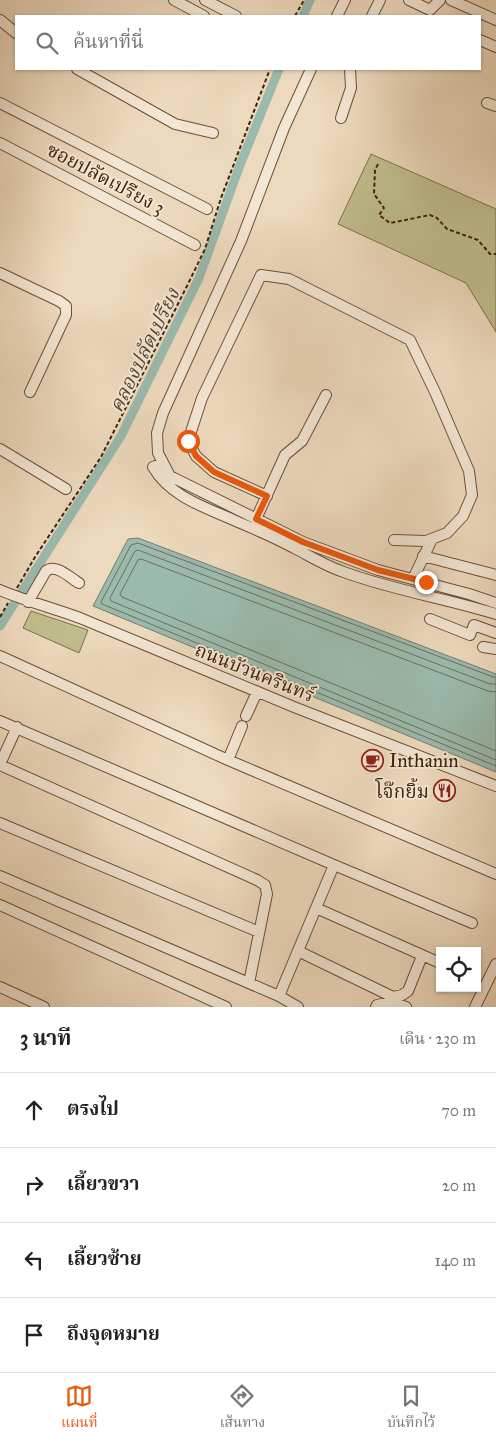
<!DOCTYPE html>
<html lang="th">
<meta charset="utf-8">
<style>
:root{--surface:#fff;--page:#f6f6f6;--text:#222;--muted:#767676;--line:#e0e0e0;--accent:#ea580c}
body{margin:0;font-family:"IM FELL Great Primer","Noto Serif Thai",serif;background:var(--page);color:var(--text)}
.controls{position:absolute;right:15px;bottom:15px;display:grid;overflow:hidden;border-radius:0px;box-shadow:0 1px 4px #0004}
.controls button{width:45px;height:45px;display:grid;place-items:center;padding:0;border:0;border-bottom:1px solid var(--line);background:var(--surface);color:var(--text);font:25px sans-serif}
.stop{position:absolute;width:15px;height:15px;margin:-11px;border:4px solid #ea580c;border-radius:50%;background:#fff}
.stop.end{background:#ea580c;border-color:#fff;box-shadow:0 1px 5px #0008}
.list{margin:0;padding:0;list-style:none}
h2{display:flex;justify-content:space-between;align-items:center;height:65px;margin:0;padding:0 20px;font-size:21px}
h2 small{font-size:16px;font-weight:400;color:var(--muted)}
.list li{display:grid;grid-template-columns:32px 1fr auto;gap:15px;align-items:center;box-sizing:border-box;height:75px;padding:0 20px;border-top:1px solid var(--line)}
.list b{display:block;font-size:19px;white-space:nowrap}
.list em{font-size:16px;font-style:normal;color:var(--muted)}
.icon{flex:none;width:28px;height:28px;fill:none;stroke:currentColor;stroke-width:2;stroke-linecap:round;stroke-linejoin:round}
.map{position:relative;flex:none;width:496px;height:1007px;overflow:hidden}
.search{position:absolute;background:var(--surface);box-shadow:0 1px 4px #0004;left:15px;right:15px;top:15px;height:55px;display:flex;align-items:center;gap:12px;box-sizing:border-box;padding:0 18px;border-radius:0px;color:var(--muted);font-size:19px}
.sheet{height:365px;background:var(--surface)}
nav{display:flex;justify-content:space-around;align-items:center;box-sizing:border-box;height:70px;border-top:1px solid var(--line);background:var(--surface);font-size:14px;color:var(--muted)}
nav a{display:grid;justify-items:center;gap:2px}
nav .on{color:var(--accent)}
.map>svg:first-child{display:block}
</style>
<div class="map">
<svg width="496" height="1007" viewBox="0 0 496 1007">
<rect width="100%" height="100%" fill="#edd9bd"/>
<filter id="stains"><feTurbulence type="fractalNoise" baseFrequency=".004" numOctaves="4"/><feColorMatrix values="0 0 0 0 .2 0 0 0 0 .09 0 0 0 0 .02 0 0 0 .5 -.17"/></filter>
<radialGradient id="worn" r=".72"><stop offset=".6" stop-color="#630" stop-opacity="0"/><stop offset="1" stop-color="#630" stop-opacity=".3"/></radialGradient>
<path fill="#c0bd8c" stroke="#806f4b" d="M371,154L496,209V332L466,283L338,224Z
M31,611L88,630L79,653L23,628Z"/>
<path fill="#9abaad" stroke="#767d6c" d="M138,538L496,674V772L93,606L128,539Z"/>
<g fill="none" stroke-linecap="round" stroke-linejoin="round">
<path stroke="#6e6e5c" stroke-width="1" d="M496,678L138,543L131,545L101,602L102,604L496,766
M496,684H490L138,550L135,551L110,598L111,601L496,760
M496,692L488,691L141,559L138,560L120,594L122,597L496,751"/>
<path stroke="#9abaad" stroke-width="9" d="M303,16L310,0
M0,626L121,436L199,278L240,165L279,69"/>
<defs>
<path id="minor" d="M174,0L204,16
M205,0L236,16
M409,0L430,10L440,0
M451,0L496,20
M337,16L345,0
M372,16L380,0
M0,20L16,33
M480,40L496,47
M77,69L175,124L213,133
M311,69L284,128L241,241L163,413L157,433L158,453L170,476L303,542L378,570L469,594L496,603
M0,103L207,209
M487,103L496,106
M341,118L351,88L350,69
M0,143L195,245
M0,273L59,301L66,306V315L30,392
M0,449L66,489
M163,463L153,467C171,498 208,508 238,522C257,530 276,538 294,548C310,556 324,565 341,571C391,590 445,598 496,614
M267,496L214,472L196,456L188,441L202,398L261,275L289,279L410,340L435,392L469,471L472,495L463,516L447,533L426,541L394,540
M256,519L285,455L302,441L326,395
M423,556L496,575
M413,579L432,539
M0,590C26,601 53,608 80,618L294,707L496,786
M28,602L46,571C56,563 70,578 79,583
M430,619L470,635L474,625L496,633
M483,647L496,649
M0,656L228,760L496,874
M246,716L257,692
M0,721L334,865L472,923
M228,760L242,726
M0,764L17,727
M0,765L257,880L265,885L267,894L249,983
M0,823L259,932
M0,876L279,996L298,1007
M0,905L226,1007
M316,908L440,963
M298,951L393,997L402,995L408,991L422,956
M0,987L44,1007
M279,996L334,865
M376,1007L377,1005L391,1002L406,1007
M475,1007L496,964"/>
</defs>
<use href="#minor" stroke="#6c4f37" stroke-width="12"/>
<path stroke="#41210a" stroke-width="2" stroke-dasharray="4 2.5" stroke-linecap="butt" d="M295,16L304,0
M378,164L375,170L374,194L384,208L379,215L390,223L430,215L437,218L447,229L478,240L490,254H496
M17,588L35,557L101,457L187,286L205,249L221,198L270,69
M0,617L8,603"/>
<use href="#minor" stroke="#f3e6d4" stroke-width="10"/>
</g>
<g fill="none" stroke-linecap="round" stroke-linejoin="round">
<path stroke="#ea580c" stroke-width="6" d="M188,441L196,456L214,472L267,496L256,519L303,542L378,570L426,582"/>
</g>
<defs>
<symbol id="cafe-ring" viewBox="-11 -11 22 22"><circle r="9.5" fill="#f3e6d4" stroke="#8f2418" stroke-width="1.5"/><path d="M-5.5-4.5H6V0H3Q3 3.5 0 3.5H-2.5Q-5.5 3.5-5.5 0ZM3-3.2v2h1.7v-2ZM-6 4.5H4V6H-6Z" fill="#8f2418"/></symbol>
<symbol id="restaurant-ring" viewBox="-11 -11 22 22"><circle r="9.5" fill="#f3e6d4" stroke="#8f2418" stroke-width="1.5"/><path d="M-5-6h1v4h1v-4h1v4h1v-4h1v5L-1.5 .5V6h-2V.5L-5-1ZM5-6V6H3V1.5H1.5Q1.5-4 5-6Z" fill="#8f2418"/></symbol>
</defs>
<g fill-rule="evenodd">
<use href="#cafe-ring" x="360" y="748" width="25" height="25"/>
<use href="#restaurant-ring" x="432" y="778" width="25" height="25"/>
</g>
<g text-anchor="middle" stroke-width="4" stroke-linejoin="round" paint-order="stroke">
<g font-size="19" fill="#41210a" stroke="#f3e6d4">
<text transform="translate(106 178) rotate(28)" y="7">ซอยปลัดเปรียง 3</text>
<text transform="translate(255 672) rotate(22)" y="7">ถนนบัวนครินทร์</text>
</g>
<g font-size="19" fill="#41210a" stroke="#f3e6d4" text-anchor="start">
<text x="389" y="767">Inthanin</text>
<text x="429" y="798" text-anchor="end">โจ๊กยิ้ม</text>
</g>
<g font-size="20" font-style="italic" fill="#574733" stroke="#f3e6d4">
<text transform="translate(144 350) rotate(-64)" y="7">คลองปลัดเปรียง</text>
</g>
</g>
<rect width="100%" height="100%" filter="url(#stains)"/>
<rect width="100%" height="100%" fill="url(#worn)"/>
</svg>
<div class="controls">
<button><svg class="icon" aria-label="locate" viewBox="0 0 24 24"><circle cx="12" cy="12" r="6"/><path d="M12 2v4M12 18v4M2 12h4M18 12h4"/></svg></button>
</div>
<div class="stop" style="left:188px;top:441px"></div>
<div class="stop end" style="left:426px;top:582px"></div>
<div class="search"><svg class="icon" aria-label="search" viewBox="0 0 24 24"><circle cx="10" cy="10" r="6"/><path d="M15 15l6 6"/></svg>ค้นหาที่นี่</div>
</div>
<section class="sheet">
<h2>3 นาที<small>เดิน · 230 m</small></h2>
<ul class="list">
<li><svg class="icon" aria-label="ahead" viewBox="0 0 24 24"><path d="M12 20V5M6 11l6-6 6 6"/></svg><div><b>ตรงไป</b></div><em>70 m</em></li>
<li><svg class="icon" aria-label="right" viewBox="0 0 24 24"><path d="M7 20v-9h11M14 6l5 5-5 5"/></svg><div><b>เลี้ยวขวา</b></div><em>20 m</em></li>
<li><svg class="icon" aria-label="left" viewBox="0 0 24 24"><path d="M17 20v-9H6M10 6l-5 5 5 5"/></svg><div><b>เลี้ยวซ้าย</b></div><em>140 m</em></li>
<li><svg class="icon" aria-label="arrive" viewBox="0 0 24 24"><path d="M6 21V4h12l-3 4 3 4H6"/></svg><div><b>ถึงจุดหมาย</b></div></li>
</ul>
</section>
<nav>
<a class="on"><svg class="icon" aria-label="map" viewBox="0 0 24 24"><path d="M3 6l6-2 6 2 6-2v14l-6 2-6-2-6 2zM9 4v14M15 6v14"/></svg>แผนที่</a>
<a><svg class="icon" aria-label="directions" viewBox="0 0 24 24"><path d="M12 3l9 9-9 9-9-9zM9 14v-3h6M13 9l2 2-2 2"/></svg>เส้นทาง</a>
<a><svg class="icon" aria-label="saved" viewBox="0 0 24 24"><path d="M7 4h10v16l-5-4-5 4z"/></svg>บันทึกไว้</a>
</nav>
